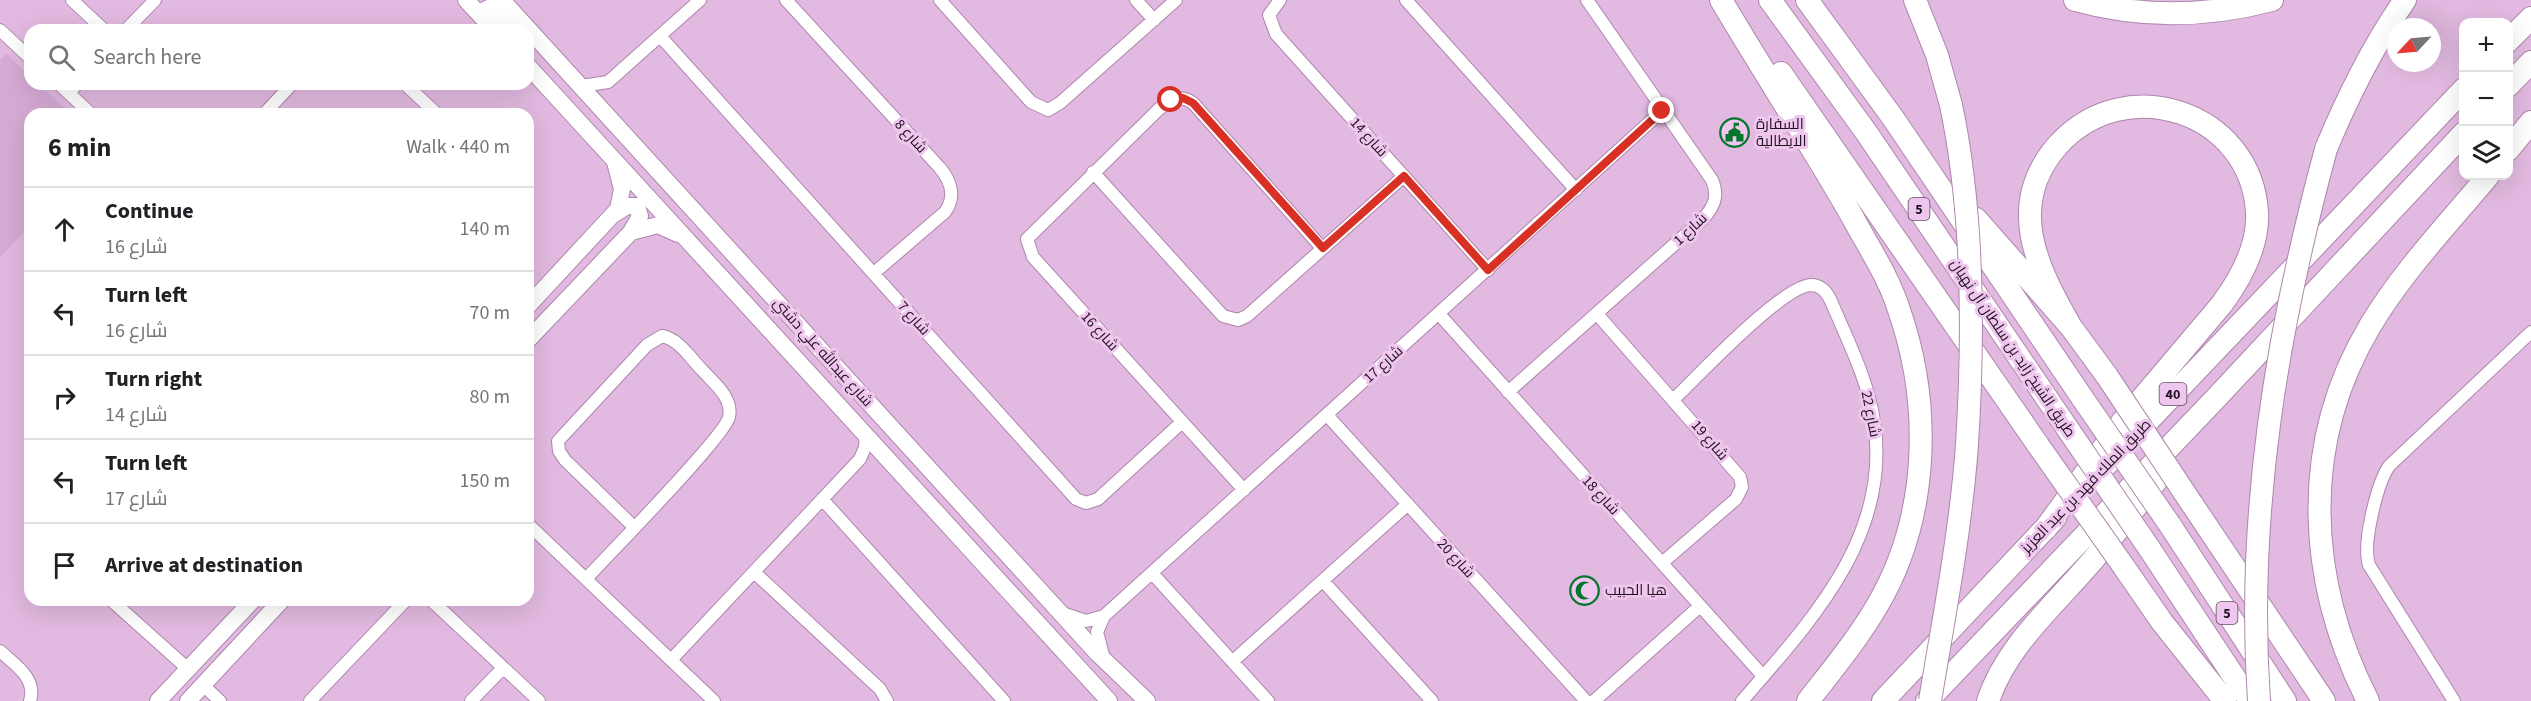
<!DOCTYPE html>
<meta charset="utf-8">
<style>
:root{--surface:#fff;--page:#f6f6f6;--text:#202124;--muted:#757577;--line:#e0e0e0}
body{margin:0;font-family:"Source Sans 3",Cairo,sans-serif;background:var(--page);color:var(--text)}
.controls{position:absolute;right:18px;top:18px;display:grid;overflow:hidden;border-radius:12px;box-shadow:0 6px 24px #0002}
.controls button{width:54px;height:54px;display:grid;place-items:center;padding:0;border:0;border-bottom:2px solid var(--line);background:var(--surface);color:var(--text);font:30px sans-serif}
.compass{position:absolute;left:2387px;top:18px;width:54px;height:54px;border-radius:50%;background:var(--surface);box-shadow:0 6px 24px #0002;rotate:244deg}
.stop{position:absolute;width:18px;height:18px;margin:-14px;border:4px solid #d93025;border-radius:50%;background:#fff}
.stop.end{background:#d93025;border-color:#fff;box-shadow:0 2px 6px #0008}
.list{margin:0;padding:0;list-style:none}
h2{display:flex;justify-content:space-between;align-items:center;height:78px;margin:0;padding:0 24px;font-size:26px}
h2 small{font-size:20px;font-weight:400;color:var(--muted)}
.list li{display:grid;grid-template-columns:39px 1fr auto;gap:18px;align-items:center;box-sizing:border-box;height:84px;padding:0 24px;border-top:2px solid var(--line)}
.list b{display:block;font-size:22px;white-space:nowrap}
.list p{margin:0;font-size:20px;white-space:nowrap;color:var(--muted)}
.list em{font-size:20px;font-style:normal;color:var(--muted)}
.icon{flex:none;width:33px;height:33px;fill:none;stroke:currentColor;stroke-width:2;stroke-linecap:round;stroke-linejoin:round}
.map{position:relative;flex:none;width:2531px;height:701px;overflow:hidden}
.search{position:absolute;background:var(--surface);box-shadow:0 6px 24px #0002;left:24px;top:24px;width:510px;height:66px;display:flex;align-items:center;gap:15px;box-sizing:border-box;padding:0 21px;border-radius:18px;color:var(--muted);font-size:22px}
.panel{position:absolute;background:var(--surface);box-shadow:0 6px 24px #0002;left:24px;top:108px;width:510px;height:498px;border-radius:18px}
.map>svg:first-child{display:block}
</style>
<div class="map">
<svg width="2531" height="701" viewBox="0 0 2531 701">
<rect width="100%" height="100%" fill="#e2b9e0"/>
<path fill="#d6aad4" d="M6,54L30,76V84H38L71,114H30V226L0,257V60Z"/>
<g fill="none" stroke-linecap="round" stroke-linejoin="round">
<defs>
<path id="street" d="M72,0L104,30
M786,0L940,168C951,181 956,197 945,212L874,273
M940,0L1031,102L1048,110L1060,103L1176,0
M1136,0L1154,20
M1280,0L1269,15L1276,34L1488,270
M1406,0L1576,190
M0,30L30,58
M126,30L155,0
M660,36L1076,499L1086,503L1098,499L1182,422
M59,84L91,114
M405,84L437,114
M581,86L608,82L700,0
M69,93L77,84
M264,114L292,84
M1093,172L1223,316L1238,320L1247,316L1404,176
M1439,314L1763,676
M1597,314L1740,477L1742,487L1736,499L1662,563
M1508,392L1703,219C1714,207 1719,196 1712,180L1587,0
M1674,399C1698,376 1782,286 1811,285C1821,285 1827,292 1831,301C1847,339 1868,380 1874,421C1892,536 1811,621 1742,701
M1327,415L1586,701
M1244,490L1033,257L1027,239L1159,109C1170,100 1181,94 1193,103L1322,248
M822,499L1004,701
M528,524L714,701
M754,572L880,689L887,701
M1152,573L1268,701
M586,579C606,557 726,435 729,417C733,398 715,384 703,371C691,359 679,339 662,336L647,345L558,441L559,451L565,460L634,527
M1323,581L1432,701
M111,600L188,669
M431,600L539,701
M1065,614L1086,621L1104,616
M0,651C15,665 37,678 30,701
M1103,655L1097,632L1104,616L1662,111
M671,660L860,459L865,447L866,434
M1233,661L1408,504
M203,685L220,701
M310,701L406,600
M471,701L503,668
M1594,701L1700,606
M2454,701L2369,565C2362,544 2377,484 2389,466L2531,332"/>
<path id="secondary" d="M466,0L494,30
M502,0L1097,653L1147,701
M478,13L491,7L510,25
M528,66L1109,701
M613,215L627,206H637L640,216L631,232
M528,306L618,209L622,189L615,162
M528,340L631,232L658,225L678,234
M158,701L253,600
M188,701L282,600"/>
<path id="highway" d="M1721,0C1764,73 1811,144 1853,218C1868,246 1888,276 1898,307C1932,403 1930,516 1877,606C1857,640 1832,670 1808,701
M1770,0L1866,132L2063,422
M1807,0L1893,118L2083,399
M1915,0L1937,55L1951,105
M2075,0C2140,18 2207,17 2272,0
M2508,41L2531,18
M1781,73L2038,445
M2508,86L2531,62
M2326,149C2348,96 2372,47 2405,0
M2508,150L2531,122
M1976,219L2071,327L2107,376
M2107,464L2464,89
M2192,504L2324,701
M2170,525L2285,701
M2046,528L2123,421L2222,304C2241,278 2259,245 2257,212C2251,112 2126,70 2058,145C2005,205 2037,268 2071,327
M2149,548L2250,701
M2124,567L2162,622L2225,701
M1883,701L2055,518
M1927,701L2218,396L2464,133
M1988,701C2005,649 2049,610 2085,569C2111,540 2135,508 2159,477
M2368,701C2307,581 2299,445 2370,326C2402,272 2448,224 2488,176"/>
</defs>
<use href="#street" stroke="#ae87ac" stroke-width="14"/>
<use href="#secondary" stroke="#ae87ac" stroke-width="18"/>
<use href="#highway" stroke="#ae87ac" stroke-width="24"/>
<use href="#street" stroke="#fff" stroke-width="12"/>
<use href="#secondary" stroke="#fff" stroke-width="16"/>
<use href="#highway" stroke="#fff" stroke-width="22"/>
<defs>
<path id="highway-bridge" d="M2107,376L2192,504
M2083,399L2170,525
M2063,422L2149,548
M2038,445L2124,567
M1930,701C1944,616 1961,530 1967,444C1974,333 1974,214 1951,105
M2259,701C2246,513 2277,330 2326,149"/>
</defs>
<use href="#highway-bridge" stroke="#ae87ac" stroke-width="24" stroke-linecap="butt"/>
<use href="#highway-bridge" stroke="#fff" stroke-width="22"/>
</g>
<g fill="none" stroke-linecap="round" stroke-linejoin="round">
<path stroke="#d93025" stroke-width="8" d="M1171,100L1183,98L1193,103L1323,248L1404,176L1488,270L1662,111"/>
</g>
<defs>
<symbol id="civic-ring" viewBox="-11 -11 22 22"><circle r="9.5" fill="#efc6ee" stroke="#05772c" stroke-width="1.5"/><path d="M-.6-6.5H3V-4.5H.6V-3L4-1V1h2V6H-6V1h2V-1L-.6-3ZM-1.2 2.5V6h2.4V2.5Z" fill="#05772c"/></symbol>
<symbol id="mosque-ring" viewBox="-11 -11 22 22"><circle r="9.5" fill="#efc6ee" stroke="#05772c" stroke-width="1.5"/><path d="M3.5-4.9A6 6 0 1 0 3.5 4.9A5 5 0 1 1 3.5-4.9Z" fill="#05772c"/></symbol>
</defs>
<g fill-rule="evenodd">
<use href="#civic-ring" x="1718" y="116" width="33" height="33"/>
<use href="#mosque-ring" x="1568" y="574" width="33" height="33"/>
</g>
<g text-anchor="middle" stroke-width="6" stroke-linejoin="round" paint-order="stroke">
<g fill="#efc6ee" stroke="#5e485e" stroke-width="1.5">
<rect x="1908.5" y="198" width="21" height="22" rx="4.5"/>
<rect x="2159.5" y="383" width="27" height="22" rx="4.5"/>
<rect x="2216.5" y="602" width="21" height="22" rx="4.5"/>
</g>
<g font-size="14" font-weight="bold" fill="#201220">
<text x="1919" y="214">5</text>
<text x="2173" y="399">40</text>
<text x="2227" y="618">5</text>
</g>
<g font-size="15" fill="#201220" stroke="#efc6ee" text-anchor="start">
<text x="1756" y="129">السفارة<tspan x="1756" dy="17">الايطالية</tspan></text>
<text x="1605" y="595">هيا الحبيب</text>
</g>
<g font-size="15" fill="#201220" stroke="#efc6ee">
<text transform="translate(911 136) rotate(48)" y="5">شارع 8</text>
<text transform="translate(1369 137) rotate(48)" y="5">شارع 14</text>
<text transform="translate(1690 229) rotate(-43)" y="5">شارع 1</text>
<text transform="translate(914 318) rotate(48)" y="5">شارع 7</text>
<text transform="translate(1100 331) rotate(48)" y="5">شارع 16</text>
<text transform="translate(2013 348) rotate(56)" y="5">طريق الشيخ زايد بن سلطان آل نهيان</text>
<text transform="translate(823 352) rotate(48)" y="5">شارع عبدالله علي دشتي</text>
<text transform="translate(1383 364) rotate(-42)" y="5">شارع 17</text>
<text transform="translate(1871 414) rotate(79)" y="5">شارع 22</text>
<text transform="translate(1710 440) rotate(49)" y="5">شارع 19</text>
<text transform="translate(2086 486) rotate(-46)" y="5">طريق الملك فهد بن عبد العزيز</text>
<text transform="translate(1601 495) rotate(48)" y="5">شارع 18</text>
<text transform="translate(1456 558) rotate(48)" y="5">شارع 20</text>
</g>
</g>
</svg>
<div class="controls">
<button>+</button>
<button>−</button>
<button><svg class="icon" aria-label="layers" viewBox="0 0 24 24"><path d="M12 4l9 5-9 5-9-5zM3 14l9 5 9-5"/></svg></button>
</div>
<svg class="compass" viewBox="-18 -18 36 36"><path d="M0-13l5 13h-10z" fill="#e53935"/><path d="M0 13l5-13h-10z" fill="#757577"/></svg>
<div class="stop" style="left:1171px;top:100px"></div>
<div class="stop end" style="left:1662px;top:111px"></div>
<div class="search"><svg class="icon" aria-label="search" viewBox="0 0 24 24"><circle cx="10" cy="10" r="6"/><path d="M15 15l6 6"/></svg>Search here</div>
<section class="panel">
<h2>6 min<small>Walk · 440 m</small></h2>
<ul class="list">
<li><svg class="icon" aria-label="ahead" viewBox="0 0 24 24"><path d="M12 20V5M6 11l6-6 6 6"/></svg><div><b>Continue</b><p>شارع 16</p></div><em>140 m</em></li>
<li><svg class="icon" aria-label="left" viewBox="0 0 24 24"><path d="M17 20v-9H6M10 6l-5 5 5 5"/></svg><div><b>Turn left</b><p>شارع 16</p></div><em>70 m</em></li>
<li><svg class="icon" aria-label="right" viewBox="0 0 24 24"><path d="M7 20v-9h11M14 6l5 5-5 5"/></svg><div><b>Turn right</b><p>شارع 14</p></div><em>80 m</em></li>
<li><svg class="icon" aria-label="left" viewBox="0 0 24 24"><path d="M17 20v-9H6M10 6l-5 5 5 5"/></svg><div><b>Turn left</b><p>شارع 17</p></div><em>150 m</em></li>
<li><svg class="icon" aria-label="arrive" viewBox="0 0 24 24"><path d="M6 21V4h12l-3 4 3 4H6"/></svg><div><b>Arrive at destination</b></div></li>
</ul>
</section>
</div>
